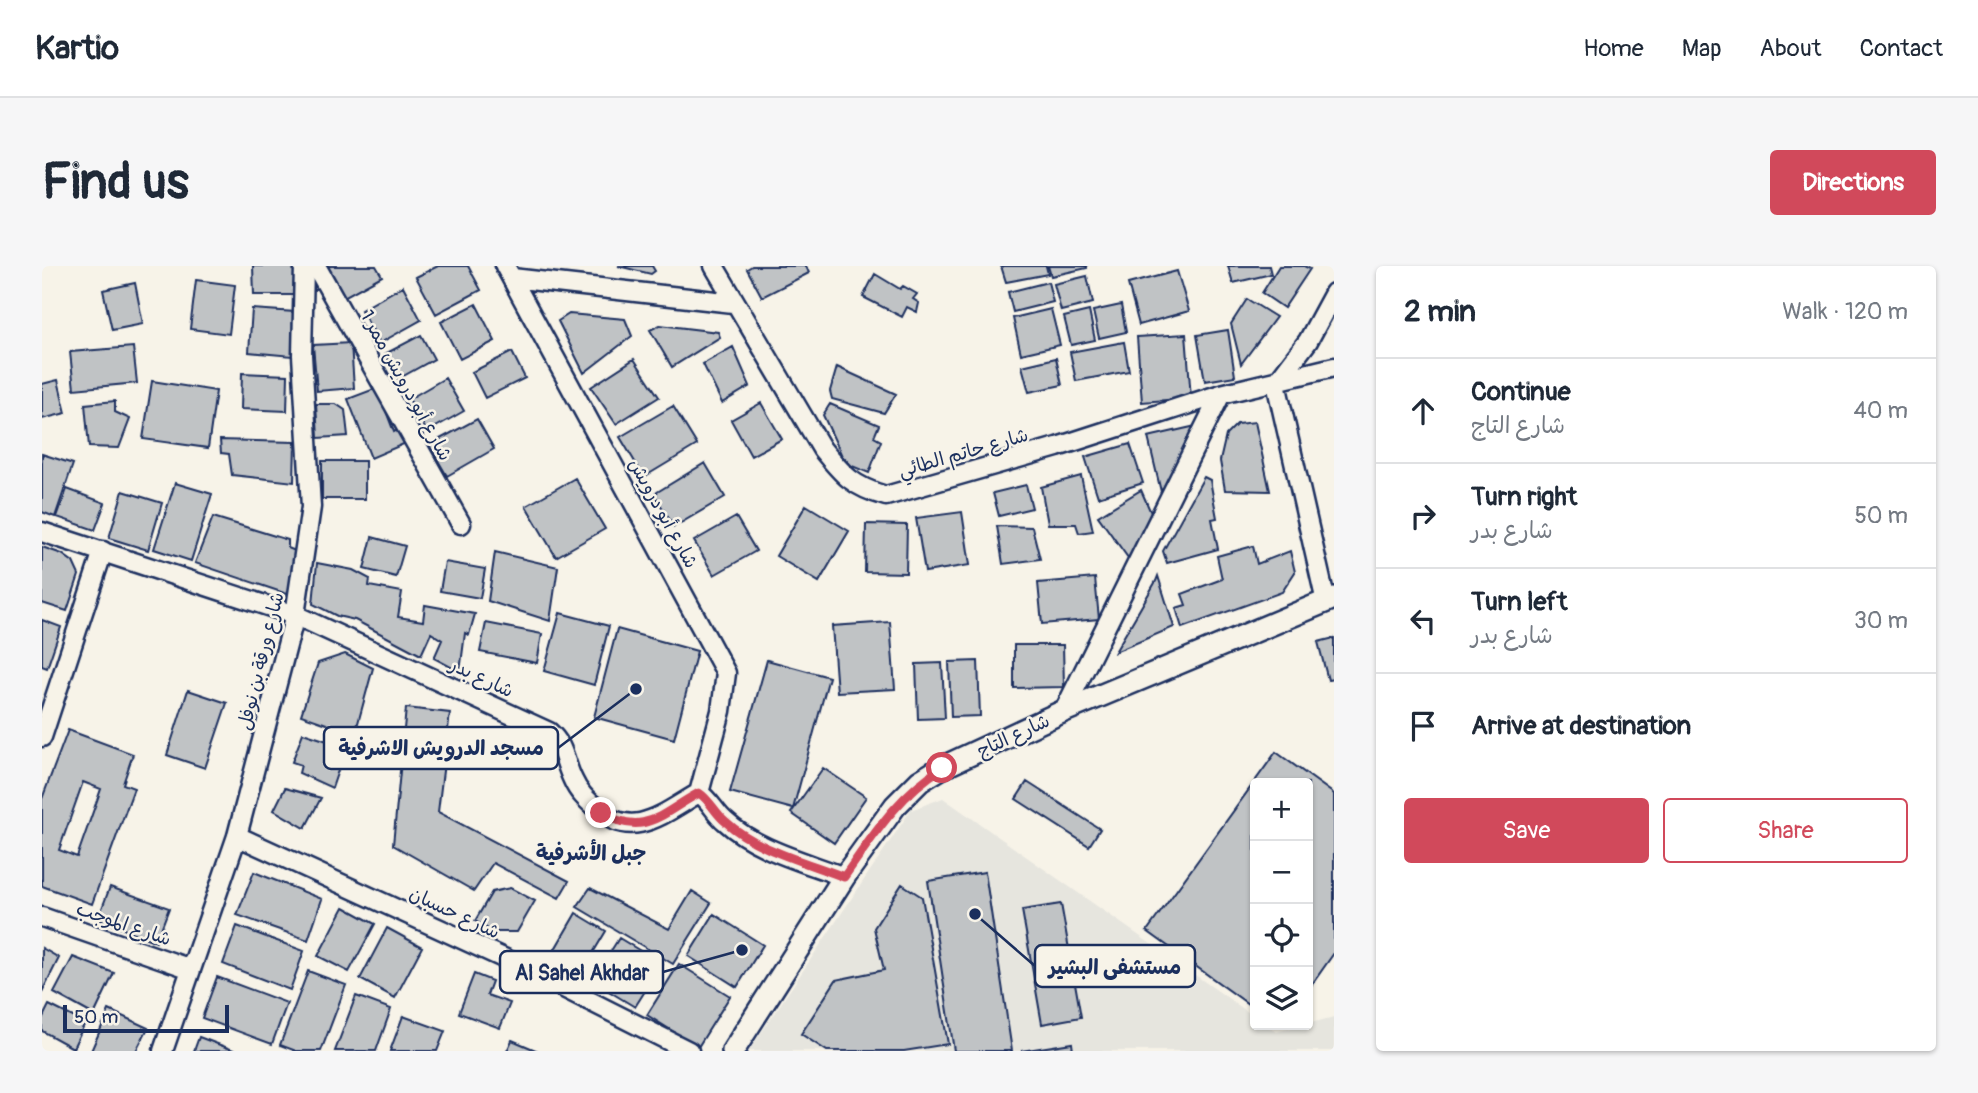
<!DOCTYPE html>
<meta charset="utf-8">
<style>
:root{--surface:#fff;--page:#f6f6f7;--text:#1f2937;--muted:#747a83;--line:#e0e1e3;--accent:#d1495b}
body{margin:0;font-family:Pangolin,"Playpen Sans Arabic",sans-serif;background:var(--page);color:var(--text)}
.controls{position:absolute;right:21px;bottom:21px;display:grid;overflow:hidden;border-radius:7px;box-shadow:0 2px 5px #0004}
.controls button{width:63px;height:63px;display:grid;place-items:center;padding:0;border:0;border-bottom:2px solid var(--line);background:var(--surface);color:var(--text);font:35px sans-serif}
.scale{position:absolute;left:21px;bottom:18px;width:166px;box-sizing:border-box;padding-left:7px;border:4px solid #1b2f5e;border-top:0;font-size:19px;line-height:24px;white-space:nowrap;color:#1b2f5e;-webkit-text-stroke:5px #f7f3e8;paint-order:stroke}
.stop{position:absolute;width:21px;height:21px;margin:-16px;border:5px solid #d1495b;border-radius:50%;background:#fff}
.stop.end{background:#d1495b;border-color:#fff;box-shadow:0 2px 7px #0008}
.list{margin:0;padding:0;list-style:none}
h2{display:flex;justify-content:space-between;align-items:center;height:91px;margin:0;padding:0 28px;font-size:30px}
h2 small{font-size:23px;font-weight:400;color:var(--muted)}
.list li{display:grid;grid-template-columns:46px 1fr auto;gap:21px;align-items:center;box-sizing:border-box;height:105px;padding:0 28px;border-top:2px solid var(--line)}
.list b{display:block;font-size:26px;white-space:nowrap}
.list p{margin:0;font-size:23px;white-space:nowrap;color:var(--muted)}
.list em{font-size:23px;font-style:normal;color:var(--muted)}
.actions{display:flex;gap:14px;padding:21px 28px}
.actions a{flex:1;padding:16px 0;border:2px solid var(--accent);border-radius:7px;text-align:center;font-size:24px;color:var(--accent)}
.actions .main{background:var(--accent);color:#fff}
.icon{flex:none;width:38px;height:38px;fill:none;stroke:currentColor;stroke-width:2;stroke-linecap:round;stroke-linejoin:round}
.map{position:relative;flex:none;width:1292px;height:785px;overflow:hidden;border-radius:7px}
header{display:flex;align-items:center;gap:42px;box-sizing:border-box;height:98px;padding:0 35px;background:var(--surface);border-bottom:2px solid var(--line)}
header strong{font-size:33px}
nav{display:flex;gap:38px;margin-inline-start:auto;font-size:24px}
.intro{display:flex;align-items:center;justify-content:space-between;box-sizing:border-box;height:168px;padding:0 42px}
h1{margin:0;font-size:49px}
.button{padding:18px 32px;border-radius:7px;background:var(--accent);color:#fff;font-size:24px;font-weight:700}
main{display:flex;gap:42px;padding:0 42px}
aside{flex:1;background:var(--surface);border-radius:7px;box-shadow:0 2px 5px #0004}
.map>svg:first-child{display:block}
</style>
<header>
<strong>Kartio</strong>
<nav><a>Home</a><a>Map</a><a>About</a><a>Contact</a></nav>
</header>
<div class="intro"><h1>Find us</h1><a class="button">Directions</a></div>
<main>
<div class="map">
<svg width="1292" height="785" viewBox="0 0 1292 785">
<rect width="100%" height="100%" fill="#f7f3e8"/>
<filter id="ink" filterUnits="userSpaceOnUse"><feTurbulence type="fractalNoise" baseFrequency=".0143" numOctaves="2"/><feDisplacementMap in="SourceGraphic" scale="14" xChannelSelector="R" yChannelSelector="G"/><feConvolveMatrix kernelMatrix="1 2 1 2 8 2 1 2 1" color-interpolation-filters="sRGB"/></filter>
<g filter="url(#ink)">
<path fill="#e6e5de" d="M901,532L1213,751V759H1224L1234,766L1292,751V785H707L869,544Z"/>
<path fill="#c0c3c5" stroke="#1b2f5e" stroke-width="2" fill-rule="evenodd" d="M211,0H253L257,29H212Z
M282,0H334L340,10L300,32Z
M396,0H426L439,24L394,48L374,11Z
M576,0H610L613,5L609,8Z
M710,0H764L767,7L720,31L705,3Z
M959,0H1004L1006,8L964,16Z
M1006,0H1045V2L1009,10Z
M1186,0H1227L1229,8L1191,17Z
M1237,0H1262L1268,3L1242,42L1220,27Z
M1135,5L1147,45L1097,59L1086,18Z
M833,8L858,23L861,20L875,28L871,33L877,37L875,46L865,41L860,51L821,31Z
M1045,10L1051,37L1019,45L1012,18Z
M154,14L193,19L187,68L148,63Z
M1006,16L1011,36L971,46L966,26Z
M93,17L101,58L70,64L61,24Z
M361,20L379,54L338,77L319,44Z
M1205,33L1234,51L1199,98L1189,58Z
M434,38L453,75L418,93L399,56Z
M1079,39L1084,66L1057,72L1051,45Z
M210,43L253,46L250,90L207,86Z
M1009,43L1018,79L979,88L971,52Z
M1047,45L1053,74L1029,79L1022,51Z
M527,48L583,53L590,70L542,107L516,55Z
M618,59L676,66L678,71L630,101L608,64Z
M1186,64L1193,110L1163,115L1155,69Z
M1144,68L1149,132L1100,136L1095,71Z
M379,69L392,93L356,113L343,88Z
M1082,76L1087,105L1034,115L1028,86Z
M309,77L312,122L275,125L271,79Z
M91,81L95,117L32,123L28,86Z
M691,81L708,120L680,137L661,98Z
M470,86L483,112L443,132L430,106Z
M1014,92L1020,119L987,126L980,100Z
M592,93L617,131L574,158L549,121Z
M795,101L854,128L842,147L790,133L788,125Z
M200,107L246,109L245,145L199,143Z
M403,112L422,145L385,166L367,133Z
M16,114L24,147L0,153V118Z
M110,115L174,125L166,182L101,173Z
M335,122L352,166L357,163L364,177L329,192L306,133Z
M73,135V146L88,153L77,182L47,181L43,138Z
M719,137L740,173L709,190L689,154Z
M274,138H294L303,144L306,170L276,172Z
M788,138L837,159L832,171L839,175L827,207L810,200L800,190L781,149Z
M631,140L655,179L602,211L578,171Z
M435,153L452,183L405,210L387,179Z
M1213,156L1228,225L1183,224L1178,195L1184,169L1195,158Z
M1154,160L1120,230L1106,171Z
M178,174L253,176L252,216L190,209L187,188L179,187Z
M1088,178L1101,217L1056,231L1043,191Z
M0,188L31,198L13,251L0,246Z
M280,195H323V233H280Z
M663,197L683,231L632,261L612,228Z
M1039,210L1051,265L1037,267L1034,258H1006L999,221Z
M1162,211L1168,214L1175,252L1170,253L1176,283L1125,297L1121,285Z
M533,212L563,263L514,291L484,240Z
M133,217L170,228L149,295L112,283Z
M984,219L990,242L957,250L951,227Z
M25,223L63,237L53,264L15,251Z
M1099,224L1110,249L1089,296L1056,250Z
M81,225L120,237L106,284L67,272Z
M764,239L807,265L777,316L734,290Z
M920,246L928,299L883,306L874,252Z
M171,251L246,274V282L256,286L248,329L153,297Z
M694,251L714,285L672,309L652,275Z
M824,258L865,259L864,307L823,306Z
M955,260L990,261L998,293L961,298Z
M330,271L363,280L354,311L322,303Z
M1211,280L1215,298L1248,285L1253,306L1240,326L1140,362L1134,342L1144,339L1140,328L1180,313L1175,290Z
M0,281L20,288L31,296L37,309L25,345L0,337Z
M453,286L516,301L508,355L446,335Z
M403,296L443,303L438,332L398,325Z
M275,297L311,304L328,313L327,320L360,326L356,351L381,355L383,339L433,348L427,369L423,367L418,406L392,392L400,374L389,367L379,389L313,354L295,350L271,338Z
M1116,310L1132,361L1073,386L1114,315Z
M1053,312L1057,353L1000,358L996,317Z
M518,347L567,360L552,419L502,405Z
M0,354L19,361L5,402L0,400Z
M848,356L853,423L795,426L790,360Z
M444,357L500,368L495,397L438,386Z
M575,363L655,385L632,473L552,451Z
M1292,372V413L1286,414L1276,376Z
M972,379H1021L1022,421L972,422Z
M303,388L331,402L313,468L259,449L276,397Z
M725,394L787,411L751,543L688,526Z
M936,395L938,450L909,451L907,396Z
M900,397L903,452L876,453L874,398Z
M146,424L185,437L163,502L125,489Z
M364,442L408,447L396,546L527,615L517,632L451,597L432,625L351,579Z
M26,464L91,488L81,518L92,522L50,638L0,620V533ZM41,516L59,523L35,591L17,584Z
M261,467L304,481L290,522L257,507L259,499L250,496Z
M1234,486L1292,528V687L1266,724V517H1213V743L1105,665Z
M781,502L824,531L792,577L749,547Z
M985,516L1058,563L1047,580L974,533Z
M243,522L279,532L263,562L232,544Z
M212,606L280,633L266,674L195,649Z
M943,606L970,785H912L886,615Z
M860,618L880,631L906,778L862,785H785L759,768L794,714L842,704L832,662Z
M68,621L127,642L114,676L56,653Z
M468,622L493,635L475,666H451L433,655L450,626Z
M548,622L627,663L650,625L669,637L631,698L535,641Z
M1019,638L1039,751L1000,758L980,644Z
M302,641L333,658L307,706L276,690Z
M534,647L564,665L539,707L509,690Z
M672,648L721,679L695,721L646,690Z
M195,660L262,685L248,724L181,698Z
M345,662L380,681L353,732L318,713Z
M577,672L620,698L593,741L550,715Z
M0,682L17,692L0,726Z
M31,691L72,707L52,749L12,727Z
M637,698L688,730L656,781L605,749Z
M266,705L304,719L279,785H254L238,779Z
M432,708L450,715L445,729L468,737L458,762L417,747Z
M175,711L245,737L230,778L160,752Z
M314,730L349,743L334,785H293Z
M7,739L43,757L31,782L0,765V753Z
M67,744L106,762L94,785H49Z
M361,750L403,765L395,785H348Z
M157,771L194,785H152Z
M470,774L496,785H465Z
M1030,777L1031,785H979Z"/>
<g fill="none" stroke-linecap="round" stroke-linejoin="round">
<defs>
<path id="minor" d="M274,0L419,258
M463,0L684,407L679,445L657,527
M672,0L780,183C801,209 811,221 844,230L1015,181L1179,128L1292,101
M470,12L691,37
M1234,117L1284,336
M1234,117L1266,75L1292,27
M0,266L253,349L507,466C523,480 522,496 531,514C536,526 545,534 555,543C591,576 623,546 657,527
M1022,445L1179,128
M0,471L61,285
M657,527C668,534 673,547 683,555C714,584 764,596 802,611
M195,570L470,696L647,785
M0,651L149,703
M121,785L195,570L253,349L269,241L260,89L262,0"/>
<path id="tertiary" d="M691,785L802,611L853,540L878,515L899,502L1022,445L1292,332"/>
</defs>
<use href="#minor" stroke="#1b2f5e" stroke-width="23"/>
<use href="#tertiary" stroke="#1b2f5e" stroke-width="26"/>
<use href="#minor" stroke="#f7f3e8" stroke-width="18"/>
<use href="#tertiary" stroke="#f7f3e8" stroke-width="21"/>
</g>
</g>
<g fill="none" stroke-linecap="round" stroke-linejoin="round" filter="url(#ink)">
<path stroke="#d1495b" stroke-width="9" d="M559,547C604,572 619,547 657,527C668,534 673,547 683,555C714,584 764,596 802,611C831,570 856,529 900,502"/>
</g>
<g text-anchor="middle" stroke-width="5" stroke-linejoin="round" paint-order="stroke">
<g font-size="19" fill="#1b2f5e" stroke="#f7f3e8">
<text transform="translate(365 119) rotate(61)" y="7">شارع أبو درويش ممر 1</text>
<text transform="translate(921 186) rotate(-16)" y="7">شارع حاتم الطائي</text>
<text transform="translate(622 247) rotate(61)" y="7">شارع أبو درويش</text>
<text transform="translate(218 395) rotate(-76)" y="7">شارع ورقة بن نوفل</text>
<text transform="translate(440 411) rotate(25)" y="7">شارع بدر</text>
<text transform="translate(971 469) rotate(-25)" y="7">شارع التاج</text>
<text transform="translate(413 646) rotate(25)" y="7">شارع حسبان</text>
<text transform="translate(82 657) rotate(19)" y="7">شارع الموجب</text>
</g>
<g font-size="21" font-weight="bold" fill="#1b2f5e" stroke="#f7f3e8">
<text x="549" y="594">جبل الأشرفية</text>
</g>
</g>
<path fill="none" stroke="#1b2f5e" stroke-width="2.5" d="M594 423L516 482M933 648L993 700M700 684L621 706"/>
<g fill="#1b2f5e" stroke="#f7f3e8" stroke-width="2.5">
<circle cx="594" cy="423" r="7"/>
<circle cx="933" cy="648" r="7"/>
<circle cx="700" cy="684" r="7"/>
</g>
<g fill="#f7f3e8" stroke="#1b2f5e" stroke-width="2.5">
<rect x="282" y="461" width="234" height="42" rx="7"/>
<rect x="993" y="679" width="160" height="42" rx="7"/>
<rect x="458" y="685" width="163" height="42" rx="7"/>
</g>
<g font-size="21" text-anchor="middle" font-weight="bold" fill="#1b2f5e">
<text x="399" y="489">مسجد الدرويش الاشرفية</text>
<text x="1073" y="708">مستشفى البشير</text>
<text x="540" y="714">Al Sahel Akhdar</text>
</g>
</svg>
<div class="controls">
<button>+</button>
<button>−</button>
<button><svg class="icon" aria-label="locate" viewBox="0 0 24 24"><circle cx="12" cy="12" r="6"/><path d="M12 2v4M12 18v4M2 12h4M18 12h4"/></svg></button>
<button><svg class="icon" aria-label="layers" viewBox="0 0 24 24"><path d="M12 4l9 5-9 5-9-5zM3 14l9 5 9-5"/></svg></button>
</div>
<div class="scale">50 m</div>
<div class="stop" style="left:900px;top:502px"></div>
<div class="stop end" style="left:559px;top:547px"></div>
</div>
<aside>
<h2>2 min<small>Walk · 120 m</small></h2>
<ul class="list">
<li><svg class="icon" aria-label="ahead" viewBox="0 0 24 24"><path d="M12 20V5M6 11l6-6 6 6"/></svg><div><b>Continue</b><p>شارع التاج</p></div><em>40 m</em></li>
<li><svg class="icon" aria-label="right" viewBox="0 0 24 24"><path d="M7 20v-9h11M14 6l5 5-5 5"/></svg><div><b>Turn right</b><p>شارع بدر</p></div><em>50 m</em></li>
<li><svg class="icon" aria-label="left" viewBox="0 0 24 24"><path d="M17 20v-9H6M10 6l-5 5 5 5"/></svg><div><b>Turn left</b><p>شارع بدر</p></div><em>30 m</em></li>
<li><svg class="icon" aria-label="arrive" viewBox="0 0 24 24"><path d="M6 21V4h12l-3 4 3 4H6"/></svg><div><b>Arrive at destination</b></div></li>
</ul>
<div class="actions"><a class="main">Save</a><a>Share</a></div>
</aside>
</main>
